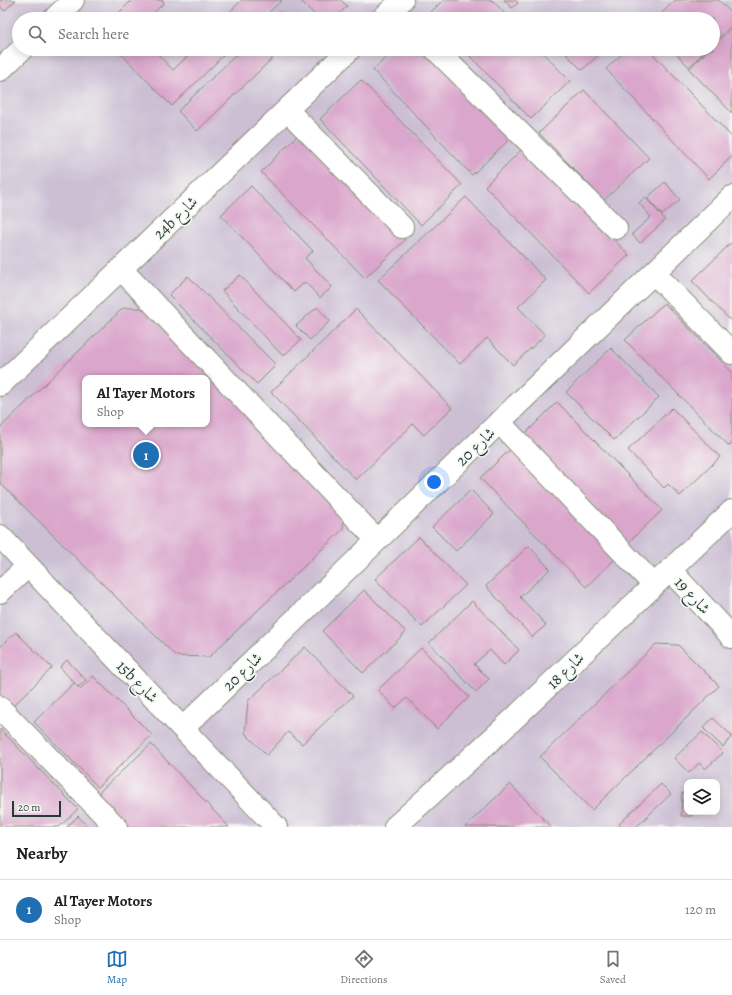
<!DOCTYPE html>
<meta charset="utf-8">
<style>
:root{--surface:#fff;--page:#f6f6f6;--text:#202124;--muted:#757577;--line:#e0e0e0;--accent:#1f6fb2}
body{margin:0;font-family:Alegreya,Amiri,serif;background:var(--page);color:var(--text)}
.controls{position:absolute;right:12px;bottom:12px;display:grid;overflow:hidden;border-radius:8px;box-shadow:0 2px 10px #0003}
.controls button{width:36px;height:36px;display:grid;place-items:center;padding:0;border:0;border-bottom:1px solid var(--line);background:var(--surface);color:var(--text);font:20px sans-serif}
.scale{position:absolute;left:12px;bottom:10px;width:49px;box-sizing:border-box;padding-left:4px;border:2px solid #1f3d34;border-top:0;font-size:11px;line-height:14px;white-space:nowrap;color:#1f3d34;-webkit-text-stroke:3px #f6f6f2;paint-order:stroke}
.you{position:absolute;left:434px;top:482px;width:14px;height:14px;margin:-10px;border:3px solid #fff;border-radius:50%;background:#1a73e8;box-shadow:0 0 0 6px #1a73e833}
.badge{display:grid;place-items:center;width:26px;height:26px;border-radius:50%;background:var(--accent);color:#fff;font-size:13px;font-weight:700}
.pin{position:absolute;translate:-50% -50%;border:2px solid #fff;box-shadow:0 1px 4px #0006}
.popup{position:absolute;left:82px;top:375px;width:128px;height:52px;box-sizing:border-box;display:grid;place-content:center;border-radius:8px;background:var(--surface);filter:drop-shadow(0 1px 3px #0005);font-size:13px;white-space:nowrap;color:var(--muted)}
.popup b{font-size:15px;color:var(--text)}
.popup::after{content:'';position:absolute;left:50%;top:100%;margin-left:-8px;border:8px solid transparent;border-top-color:var(--surface)}
.list{margin:0;padding:0;list-style:none}
h2{display:flex;justify-content:space-between;align-items:center;height:52px;margin:0;padding:0 16px;font-size:17px}
h2 small{font-size:13px;font-weight:400;color:var(--muted)}
.list li{display:grid;grid-template-columns:26px 1fr auto;gap:12px;align-items:center;box-sizing:border-box;height:60px;padding:0 16px;border-top:1px solid var(--line)}
.list b{display:block;font-size:15px;white-space:nowrap}
.list p{margin:0;font-size:13px;white-space:nowrap;color:var(--muted)}
.list em{font-size:13px;font-style:normal;color:var(--muted)}
.icon{flex:none;width:22px;height:22px;fill:none;stroke:currentColor;stroke-width:2;stroke-linecap:round;stroke-linejoin:round}
.map{position:relative;flex:none;width:732px;height:827px;overflow:hidden}
.search{position:absolute;background:var(--surface);box-shadow:0 2px 10px #0003;left:12px;right:12px;top:12px;height:44px;display:flex;align-items:center;gap:10px;box-sizing:border-box;padding:0 14px;border-radius:22px;color:var(--muted);font-size:15px}
.sheet{height:112px;background:var(--surface)}
nav{display:flex;justify-content:space-around;align-items:center;box-sizing:border-box;height:56px;border-top:1px solid var(--line);background:var(--surface);font-size:11px;color:var(--muted)}
nav a{display:grid;justify-items:center;gap:2px}
nav .on{color:var(--accent)}
.map>svg:first-child{display:block}
</style>
<div class="map">
<svg width="732" height="827" viewBox="0 0 732 827">
<rect width="100%" height="100%" fill="#f6f6f2"/>
<filter id="ink" filterUnits="userSpaceOnUse"><feTurbulence type="fractalNoise" baseFrequency=".025" numOctaves="2"/><feDisplacementMap in="SourceGraphic" scale="8" xChannelSelector="R" yChannelSelector="G"/><feConvolveMatrix kernelMatrix="1 2 1 2 8 2 1 2 1" color-interpolation-filters="sRGB"/></filter>
<filter id="wash" filterUnits="userSpaceOnUse"><feTurbulence type="fractalNoise" baseFrequency=".012" numOctaves="4" result="noise"/><feDisplacementMap in="SourceGraphic" scale="16" xChannelSelector="R" yChannelSelector="G"/><feGaussianBlur stdDeviation="0.9" result="paint"/><feColorMatrix in="noise" values="0 0 0 0 0 0 0 0 0 0 0 0 0 0 0 0 0 1.4 0 .05"/><feComposite in="paint" operator="in"/></filter>
<g filter="url(#wash)">
<rect width="100%" height="100%" fill="#ebdfbc"/>
<path fill="#ccbfd4" fill-rule="evenodd" d="M0,0H732V827H0ZM19,19H713V49H19ZM85,378H207V424H85ZM687,782H717V812H687Z"/>
<g id="blocks">
<path fill="#daa6cc" fill-rule="evenodd" d="M0,0H16L4,11L0,6Z
M132,0H162L164,3L147,19H113Z
M242,0H282L262,19H222Z
M300,0H341L347,6L334,19H319Z
M443,0H492L510,19H434L429,14Z
M504,0H515L518,3L512,8Z
M675,0H719L732,14V25L713,43V19H656Z
M281,12L288,19H273Z
M732,27V113L689,69L709,49H713V46Z
M116,49H153L173,70L195,49L229,50L172,106Z
M242,49H282L197,131L178,111Z
M395,49H430L513,136L472,175L373,70Z
M463,49H539L570,81L531,119Z
M572,49H605L582,70L566,54Z
M627,49H648L732,137V156L709,179L606,69Z
M672,49H707L689,67Z
M361,80L462,185L421,225L320,119Z
M584,90L649,158L604,200L539,133Z
M300,133L405,240L365,278L261,172Z
M524,147L629,255L589,293L485,186Z
M665,182L680,200L662,215L647,198Z
M251,186L313,251L305,258L332,287L320,298L305,282L294,292L221,215Z
M466,197L546,280L518,307L545,335L513,365L487,338L460,364L378,280Z
M645,197L665,220L640,243L632,234L651,217L639,203Z
M732,242V322L692,281Z
M240,275L301,340L283,356L222,291Z
M188,276L276,365L257,384L169,295Z
M664,303L732,372V444L729,446L625,340Z
M317,307L330,321L310,340L296,326Z
M123,308H143L344,512L343,529L209,657L176,656L0,483V428ZM85,378H207V424H85Z
M356,309L452,408L424,435L413,424L356,480L271,392Z
M611,348L659,397L614,440L566,392Z
M557,402L662,510L628,543L523,436Z
M672,408L720,457L680,496L668,484L664,488L628,450Z
M515,445L620,554L586,587L480,478Z
M471,490L494,514L456,551L432,527Z
M419,537L466,585L422,627L375,579Z
M529,546L550,569L520,597L546,625L532,637L486,586Z
M364,590L406,632L363,673L322,631Z
M472,601L519,650L504,665L490,650L474,664L489,679L476,692L429,643Z
M16,632L52,668L13,706L0,693V647Z
M656,644L678,645L719,686L592,810L540,757Z
M305,647L353,696L302,744L288,732L267,755L245,733L248,701Z
M421,648L469,697L437,729L407,698L395,708L378,690Z
M67,660L86,680L78,687L60,667Z
M93,676L152,735L98,787L34,722L74,683L81,690L80,689Z
M713,718L732,736L723,747L703,728Z
M0,729L78,809L59,827H0Z
M702,732L723,753L705,769L699,763L689,773L674,758Z
M151,744L229,827H126L96,795Z
M510,784L551,827H465Z
M661,784L671,794L636,827H622L619,824Z
M682,793H687V812H692V816H681Z
M78,816L88,827H67Z"/>
</g>
</g>
<g filter="url(#ink)">
<use href="#blocks" fill-opacity="0" stroke="#858e78" stroke-width="1"/>
<g fill="none" stroke-linecap="round" stroke-linejoin="round">
<defs>
<path id="minor" d="M54,19L73,0
M382,19L402,0
M435,49L616,228
M0,70L22,49
M287,110L402,227
M121,269L377,540
M654,273L732,353
M0,385L350,49
M499,422L654,585
M0,536L276,827
M670,570L732,637
M0,592L28,566
M0,708L116,827
M183,728L732,197
M395,827L503,729L732,511"/>
</defs>
<use href="#minor" stroke="#858e78" stroke-width="24"/>
<use href="#minor" stroke="#fff" stroke-width="22"/>
</g>
</g>
<g text-anchor="middle" stroke-width="3" stroke-linejoin="round" paint-order="stroke">
<g font-size="16" fill="#1f3d34" stroke="#f6f6f2">
<text transform="translate(175 217) rotate(-44)" y="6">24b شارع</text>
<text transform="translate(475 446) rotate(-44)" y="6">شارع 20</text>
<text transform="translate(693 595) rotate(47)" y="6">شارع 19</text>
<text transform="translate(565 670) rotate(-44)" y="6">شارع 18</text>
<text transform="translate(242 671) rotate(-44)" y="6">شارع 20</text>
<text transform="translate(138 681) rotate(46)" y="6">15b شارع</text>
</g>
</g>
</svg>
<div class="controls">
<button><svg class="icon" aria-label="layers" viewBox="0 0 24 24"><path d="M12 4l9 5-9 5-9-5zM3 14l9 5 9-5"/></svg></button>
</div>
<div class="scale">20 m</div>
<div class="you"></div>
<div class="pin badge" style="left:146px;top:455px">1</div>
<div class="popup"><b>Al Tayer Motors</b>Shop</div>
<div class="search"><svg class="icon" aria-label="search" viewBox="0 0 24 24"><circle cx="10" cy="10" r="6"/><path d="M15 15l6 6"/></svg>Search here</div>
</div>
<section class="sheet">
<h2>Nearby<small></small></h2>
<ul class="list">
<li><span class="badge">1</span><div><b>Al Tayer Motors</b><p>Shop</p></div><em>120 m</em></li>
</ul>
</section>
<nav>
<a class="on"><svg class="icon" aria-label="map" viewBox="0 0 24 24"><path d="M3 6l6-2 6 2 6-2v14l-6 2-6-2-6 2zM9 4v14M15 6v14"/></svg>Map</a>
<a><svg class="icon" aria-label="directions" viewBox="0 0 24 24"><path d="M12 3l9 9-9 9-9-9zM9 14v-3h6M13 9l2 2-2 2"/></svg>Directions</a>
<a><svg class="icon" aria-label="saved" viewBox="0 0 24 24"><path d="M7 4h10v16l-5-4-5 4z"/></svg>Saved</a>
</nav>
